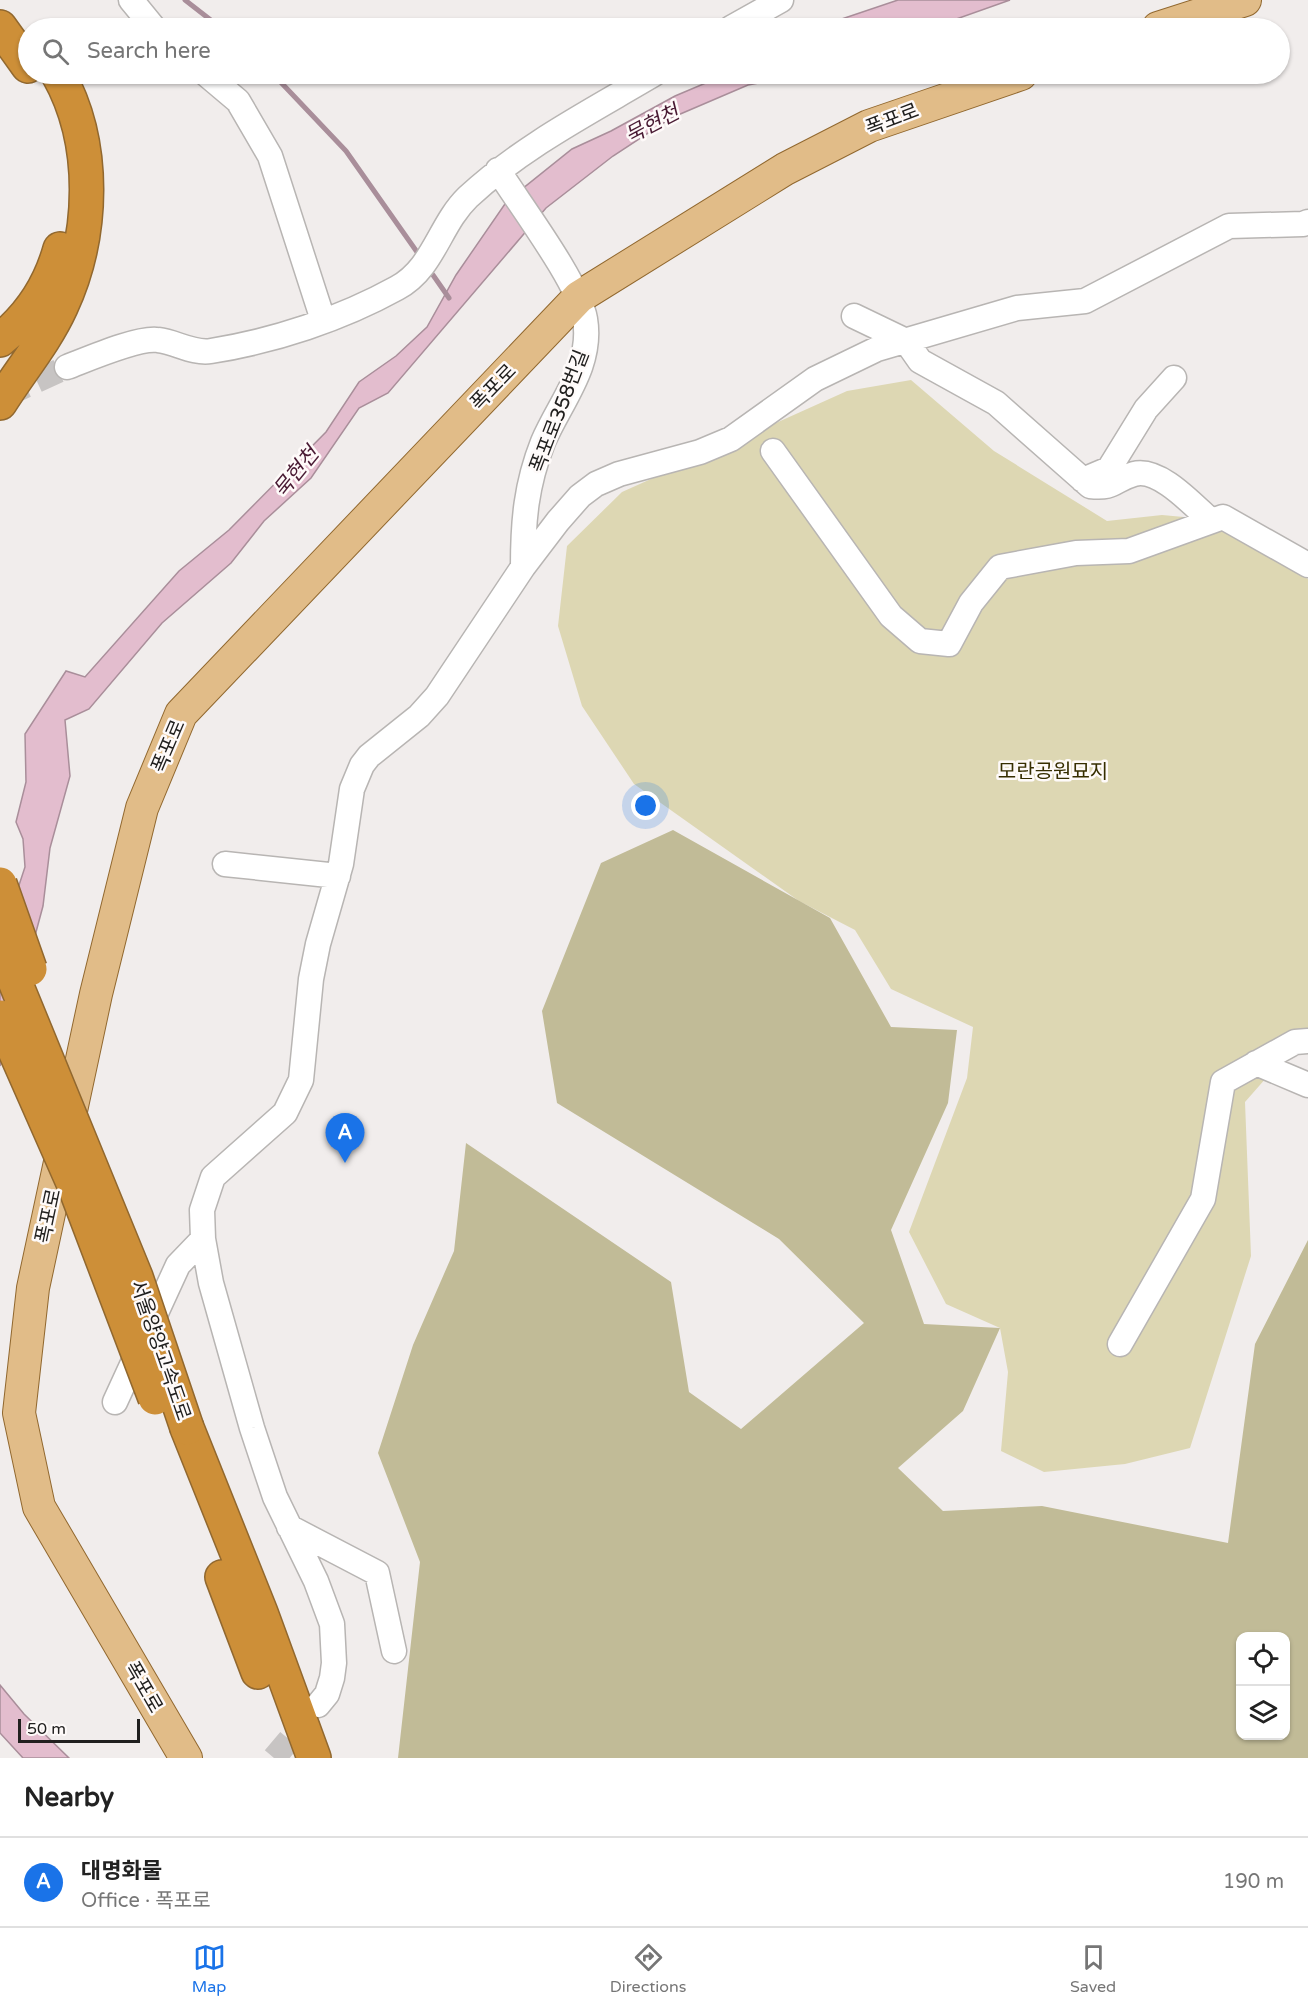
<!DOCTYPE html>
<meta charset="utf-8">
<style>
:root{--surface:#fff;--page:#f2f2f2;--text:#222;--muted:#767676;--line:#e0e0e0;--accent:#1a73e8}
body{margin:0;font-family:"Varela Round","Noto Sans KR",sans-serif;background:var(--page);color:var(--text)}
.controls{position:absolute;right:18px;bottom:18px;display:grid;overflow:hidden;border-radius:12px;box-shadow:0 2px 4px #0004}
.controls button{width:54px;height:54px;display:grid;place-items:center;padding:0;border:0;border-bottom:2px solid var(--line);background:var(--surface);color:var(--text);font:30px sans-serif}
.scale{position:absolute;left:18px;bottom:15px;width:122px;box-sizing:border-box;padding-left:6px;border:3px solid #21201f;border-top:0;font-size:16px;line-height:21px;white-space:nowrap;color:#21201f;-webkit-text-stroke:4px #fefaf9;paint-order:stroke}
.you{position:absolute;left:646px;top:806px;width:21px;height:21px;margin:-15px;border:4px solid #fff;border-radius:50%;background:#1a73e8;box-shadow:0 0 0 9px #1a73e833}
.badge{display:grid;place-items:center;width:39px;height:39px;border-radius:50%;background:var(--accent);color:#fff;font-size:20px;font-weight:700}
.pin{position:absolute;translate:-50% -50px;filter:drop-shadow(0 2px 3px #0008)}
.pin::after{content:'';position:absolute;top:32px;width:21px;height:18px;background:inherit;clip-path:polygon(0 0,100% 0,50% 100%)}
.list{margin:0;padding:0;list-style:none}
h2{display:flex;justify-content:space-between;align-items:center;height:78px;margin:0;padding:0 24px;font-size:26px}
h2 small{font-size:20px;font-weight:400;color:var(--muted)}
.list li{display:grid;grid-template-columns:39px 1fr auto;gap:18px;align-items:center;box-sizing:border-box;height:90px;padding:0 24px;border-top:2px solid var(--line)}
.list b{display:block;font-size:22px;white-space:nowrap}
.list p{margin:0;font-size:20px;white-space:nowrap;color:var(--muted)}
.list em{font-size:20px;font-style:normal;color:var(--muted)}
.icon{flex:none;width:33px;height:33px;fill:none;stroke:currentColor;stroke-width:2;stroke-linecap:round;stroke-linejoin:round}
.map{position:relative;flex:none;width:1308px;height:1758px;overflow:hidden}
.search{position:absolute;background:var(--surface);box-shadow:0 2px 4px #0004;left:18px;right:18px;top:18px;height:66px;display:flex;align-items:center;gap:15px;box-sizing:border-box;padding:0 21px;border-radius:33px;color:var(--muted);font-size:22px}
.sheet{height:168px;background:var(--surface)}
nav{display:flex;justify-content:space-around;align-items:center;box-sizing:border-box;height:84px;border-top:2px solid var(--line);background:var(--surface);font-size:16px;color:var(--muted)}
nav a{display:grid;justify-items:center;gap:3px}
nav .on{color:var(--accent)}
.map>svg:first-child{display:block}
</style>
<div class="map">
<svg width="1308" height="1758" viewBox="0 0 1308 1758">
<rect width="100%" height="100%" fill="#f1edec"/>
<path fill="#ddd7b3" d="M911,380L994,451L1107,521L1162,515L1227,521L1271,558L1308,579V1049L1297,1043L1245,1102L1251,1256L1190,1448L1125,1464L1044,1472L1001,1451L1008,1372L1000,1328L946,1304L909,1232L967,1078L973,1027L891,989L855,930L799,901L634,784L582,706L558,626L567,546L622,492L847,391Z"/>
<path fill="#c1bb97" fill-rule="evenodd" d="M673,830L830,918L891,1027L957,1030L948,1103L891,1230L924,1324L1000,1328L963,1411L898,1468L943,1511L1042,1506L1228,1543L1255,1344L1308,1240V1758H398L420,1562L378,1453L413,1345L454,1251L466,1143L671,1282L689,1392L741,1429L864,1323L779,1239L557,1103L542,1011L601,863ZM1240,1636H1286V1736H1240Z"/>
<path fill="#e3bdce" stroke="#a98e9a" stroke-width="1.5" d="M898,0H1010L931,28H815Z
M727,74H808L748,85L671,118L613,156L546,208L388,393L359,408L311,478L264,521L231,563L162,623L89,709L65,720L70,776L50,848L43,906L0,1066V943L25,867L23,839L16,822L26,782L25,734L66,671L85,677L179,571L229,530L326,432L359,382L396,356L427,327L456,275L507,201L572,149L611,131L675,96Z
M0,1685L24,1714L69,1758H23L0,1733Z"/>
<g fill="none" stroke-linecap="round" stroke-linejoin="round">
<path stroke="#a98e9a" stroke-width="5" d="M185,0L221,28
M273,74L346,151L417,252
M433,275L449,298"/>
<path stroke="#c7c4c3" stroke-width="24" stroke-dasharray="24 12" stroke-linecap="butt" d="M4,396L67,367
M274,1758L311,1714"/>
<defs>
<path id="minor" d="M131,0L154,28
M731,28L781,0
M206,74L238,101L270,156L323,320
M498,170C520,205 579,283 585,319C593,366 560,402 543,442C526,485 523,521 523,567
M854,316L906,341L920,361L996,403L1090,486C1115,489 1113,480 1134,474C1159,467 1193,505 1211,521
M67,367C88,359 138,337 158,340C176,342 193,354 211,351C274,341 341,319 397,288C434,268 439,225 468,197C523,146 590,112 654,74
M773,451L891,616L920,641L949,644L971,603L1000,567L1076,553L1129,551L1223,517L1308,565
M1083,480L1109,469L1146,409L1174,378
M225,864L338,876
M1256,1063L1308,1085
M1120,1344L1203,1199L1223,1082L1295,1042L1308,1041
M115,1402L178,1265L203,1239
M289,1527L377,1573L394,1651
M318,1705L327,1694L332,1678L334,1663L332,1624L316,1581L275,1497L252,1428L211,1283L203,1239L202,1210L213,1177L285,1113L301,1080L311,979L318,944L341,864L352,789L362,765L369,756L419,716L437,696L523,567L558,521L580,496L596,484L619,474L700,452L731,439L815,379L877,349L1017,308L1085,301L1229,226L1303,224L1308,222"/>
<path id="major" d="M1158,28L1245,0
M186,1758L39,1507L19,1413L33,1288L96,994L142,808L181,714L579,297L785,169L869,126L1021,74"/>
<path id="highway" d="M0,27L28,66
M0,340C29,317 50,285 60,249
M0,403C20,371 45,342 61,307C94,236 97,143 58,74
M187,1428L261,1613L314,1758
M222,1577L258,1672"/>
</defs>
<use href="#minor" stroke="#b8b5b3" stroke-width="27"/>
<use href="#major" stroke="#91682f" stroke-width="34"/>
<use href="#highway" stroke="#91682f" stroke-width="36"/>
<use href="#minor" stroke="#fff" stroke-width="24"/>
<use href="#major" stroke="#e1bc88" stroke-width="32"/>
<use href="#highway" stroke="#cd8f38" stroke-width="33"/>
<defs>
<path id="highway-bridge" d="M0,884L30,969
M0,945L136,1277L187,1428
M0,1017L78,1194
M71,1177L155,1398"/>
</defs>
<use href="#highway-bridge" stroke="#91682f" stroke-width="36" stroke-linecap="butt"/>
<use href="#highway-bridge" stroke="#cd8f38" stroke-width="33"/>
</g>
<g text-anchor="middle" stroke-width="5" stroke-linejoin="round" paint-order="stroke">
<g font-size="20" fill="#21201f" stroke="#fefaf9">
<text transform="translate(892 119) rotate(-21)" y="7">폭포로</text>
<text transform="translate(493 387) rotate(-46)" y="7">폭포로</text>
<text transform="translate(559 411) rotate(-69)" y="7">폭포로358번길</text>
<text transform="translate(168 746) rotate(-67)" y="7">폭포로</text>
<text transform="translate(48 1216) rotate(-78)" y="7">폭포로</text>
<text transform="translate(161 1350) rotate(71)" y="7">서울양양고속도로</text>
<text transform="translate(144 1687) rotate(60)" y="7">폭포로</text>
</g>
<g font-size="20" fill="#362e00" stroke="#fefaf9">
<text x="1053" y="778">모란공원묘지</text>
</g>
<g font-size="21" font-style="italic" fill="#491a33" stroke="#fefaf9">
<text transform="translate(652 124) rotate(-28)" y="7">묵현천</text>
<text transform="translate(296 472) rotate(-51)" y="7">묵현천</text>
</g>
</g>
</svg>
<div class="controls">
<button><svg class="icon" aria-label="locate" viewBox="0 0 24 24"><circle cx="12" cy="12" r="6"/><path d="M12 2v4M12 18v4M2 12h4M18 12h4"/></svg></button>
<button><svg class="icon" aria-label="layers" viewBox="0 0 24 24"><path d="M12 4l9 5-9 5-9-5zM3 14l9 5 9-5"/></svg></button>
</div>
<div class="scale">50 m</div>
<div class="you"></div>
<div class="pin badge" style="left:345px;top:1163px">A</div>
<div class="search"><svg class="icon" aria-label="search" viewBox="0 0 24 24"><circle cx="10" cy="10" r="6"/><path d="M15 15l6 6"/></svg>Search here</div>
</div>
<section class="sheet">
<h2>Nearby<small></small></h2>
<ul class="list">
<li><span class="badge">A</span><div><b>대명화물</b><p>Office · 폭포로</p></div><em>190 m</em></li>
</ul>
</section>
<nav>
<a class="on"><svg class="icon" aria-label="map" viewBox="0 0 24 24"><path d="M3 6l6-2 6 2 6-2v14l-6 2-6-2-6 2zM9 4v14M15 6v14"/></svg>Map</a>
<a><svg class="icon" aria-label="directions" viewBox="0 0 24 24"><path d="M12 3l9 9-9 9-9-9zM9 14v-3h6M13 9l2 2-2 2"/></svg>Directions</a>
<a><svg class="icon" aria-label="saved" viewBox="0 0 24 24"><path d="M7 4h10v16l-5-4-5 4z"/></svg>Saved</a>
</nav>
